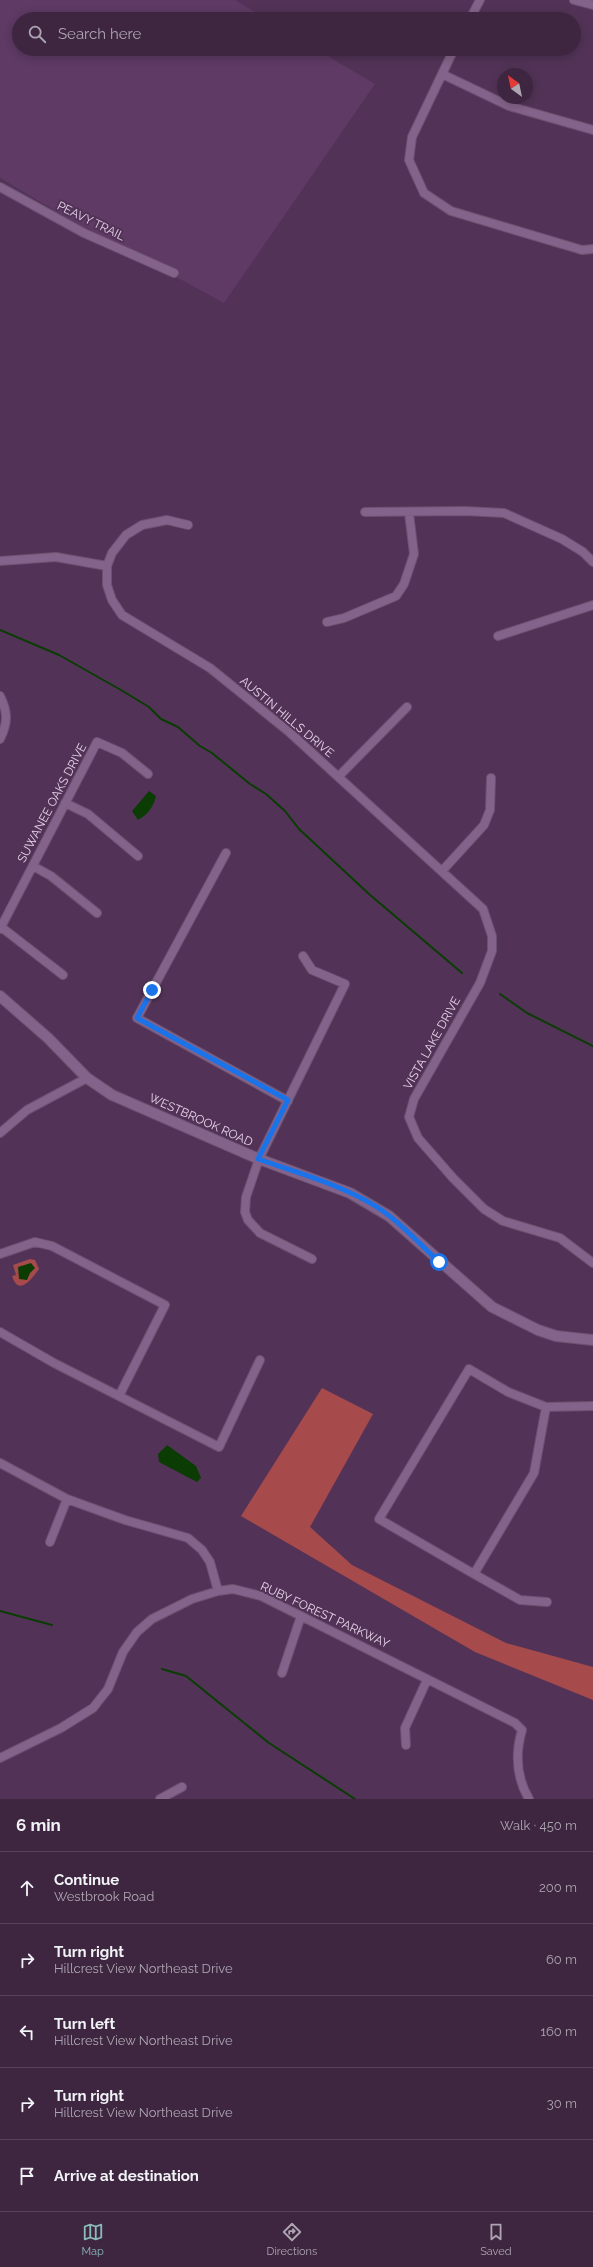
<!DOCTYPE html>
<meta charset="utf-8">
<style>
:root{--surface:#3e2641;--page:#452e48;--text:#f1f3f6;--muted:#ada5b1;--line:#57435a;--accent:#8bbbb9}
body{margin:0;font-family:Raleway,sans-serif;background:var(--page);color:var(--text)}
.compass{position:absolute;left:497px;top:68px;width:36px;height:36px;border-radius:50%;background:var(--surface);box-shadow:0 2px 10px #0003;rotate:327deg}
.stop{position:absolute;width:12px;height:12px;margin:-9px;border:3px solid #1a73e8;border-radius:50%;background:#fff}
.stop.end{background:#1a73e8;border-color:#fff;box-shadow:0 1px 4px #0008}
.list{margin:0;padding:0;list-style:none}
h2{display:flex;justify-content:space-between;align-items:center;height:52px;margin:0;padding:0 16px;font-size:17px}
h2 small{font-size:13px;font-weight:400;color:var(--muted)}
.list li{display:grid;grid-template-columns:26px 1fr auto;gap:12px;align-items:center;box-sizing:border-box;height:72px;padding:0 16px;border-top:1px solid var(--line)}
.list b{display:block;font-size:15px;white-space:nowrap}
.list p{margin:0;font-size:13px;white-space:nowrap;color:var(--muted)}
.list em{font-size:13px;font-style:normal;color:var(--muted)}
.icon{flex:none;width:22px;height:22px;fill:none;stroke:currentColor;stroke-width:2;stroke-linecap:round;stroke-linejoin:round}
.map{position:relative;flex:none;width:593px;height:1799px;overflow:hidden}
.search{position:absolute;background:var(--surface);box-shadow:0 2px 10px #0003;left:12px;right:12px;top:12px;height:44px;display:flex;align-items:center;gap:10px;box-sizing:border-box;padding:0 14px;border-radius:22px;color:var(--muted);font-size:15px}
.sheet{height:412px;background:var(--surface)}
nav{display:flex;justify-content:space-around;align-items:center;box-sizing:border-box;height:56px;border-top:1px solid var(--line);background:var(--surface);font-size:11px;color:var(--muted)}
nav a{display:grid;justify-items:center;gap:2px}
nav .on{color:var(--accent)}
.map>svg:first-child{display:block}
</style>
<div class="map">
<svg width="593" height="1799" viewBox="0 0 593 1799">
<rect width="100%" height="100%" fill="#523357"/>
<path fill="#5e3a64" d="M0,0H235L267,19H19V49H316L375,84L224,303L71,220L0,178Z"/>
<path fill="#a64a4c" d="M30,1259L35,1260L39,1269C33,1277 19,1298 12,1276L16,1275L13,1265Z
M322,1388L373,1414L310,1527L352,1565L506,1643L593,1667V1700L475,1652L241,1516Z"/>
<path fill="#0a3c04" d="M149,791L156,796C153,808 148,814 138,820L132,811Z
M31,1263L35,1268L30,1273L27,1280L19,1279L18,1267Z
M167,1445L196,1466L201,1478L197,1482L159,1462L158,1454Z"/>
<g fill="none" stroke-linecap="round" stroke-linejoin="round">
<path stroke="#0a3c04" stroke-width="2" d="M0,630L59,655L121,690L149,707L161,719L178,727L200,746L212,753L250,784L266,794L285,811L299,829L369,894L462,973
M500,994L527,1013L593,1046
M0,1611L52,1625
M162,1669L186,1676L269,1743L355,1799"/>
<defs>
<path id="minor" d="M574,0L593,5
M470,19L480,0
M454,49L412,137L409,160L424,193L451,211L582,250L593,249
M442,74L509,106L593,130
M0,187L84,233L174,273
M365,512L465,511L504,513L562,539L583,552L593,562
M188,525L167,520L142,525L126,535L112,553L107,566V585L112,600L122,615L210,668L288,731L483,909L492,936V951L480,983L414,1099L409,1117L418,1138L453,1178L484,1209L503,1221L560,1238L593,1263
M0,561L56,557L107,566
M327,622L344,618L396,596L404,584L414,554L409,513
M498,636L593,605
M0,696C8,712 8,723 0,739
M339,776L407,707
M65,803L88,814L138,856
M226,853L137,1018L288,1101
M33,866L51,876L97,913
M442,871L484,825L490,810L491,778
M1,927L63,975
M0,929L97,742L122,753L148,774
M303,956L312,970L345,984L259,1159L246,1197L245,1212L248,1220L260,1233L312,1259
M0,1133L27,1110L87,1078
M0,1254L35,1242L52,1246L165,1305L119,1396
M0,1332L54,1363L219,1447L260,1360
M546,1407L534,1473L474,1574L379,1519L469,1369L508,1392L546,1407L593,1406
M0,1463L67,1499L125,1520L188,1538L202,1550L210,1562L218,1591
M50,1542L67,1499
M474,1574L520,1600L547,1602
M282,1673L301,1616
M406,1745L405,1728L427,1680
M0,1758L61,1728L93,1708L108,1689L123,1652L137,1632L152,1619L192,1599L218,1591L233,1589L261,1596L515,1723L522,1730C515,1754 516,1777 529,1799
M160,1799L182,1787"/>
<path id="tertiary" d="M0,996L48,1038L87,1078L112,1095L259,1159L350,1193L389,1216L492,1307L538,1330L556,1336L593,1340"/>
</defs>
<use href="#minor" stroke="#6b5170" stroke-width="10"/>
<use href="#tertiary" stroke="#6b5170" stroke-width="12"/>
<use href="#minor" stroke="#84638a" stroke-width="8"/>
<use href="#tertiary" stroke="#84638a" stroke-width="10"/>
</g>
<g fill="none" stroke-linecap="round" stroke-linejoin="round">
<path stroke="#1a73e8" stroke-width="5" d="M152,990L137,1018L288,1100L258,1159C298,1173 342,1185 377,1207C400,1222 419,1243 439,1262"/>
</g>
<g text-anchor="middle" stroke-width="4" stroke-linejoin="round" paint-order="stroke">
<g font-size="12" fill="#e7d4ea" stroke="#523357">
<text transform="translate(91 221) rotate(26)" y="4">PEAVY TRAIL</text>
<text transform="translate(287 717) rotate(40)" y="4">AUSTIN HILLS DRIVE</text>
<text transform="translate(52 803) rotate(-62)" y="4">SUWANEE OAKS DRIVE</text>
<text transform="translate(432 1043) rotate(-61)" y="4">VISTA LAKE DRIVE</text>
<text transform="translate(201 1120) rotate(24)" y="4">WESTBROOK ROAD</text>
<text transform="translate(325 1615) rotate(25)" y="4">RUBY FOREST PARKWAY</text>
</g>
</g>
</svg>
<svg class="compass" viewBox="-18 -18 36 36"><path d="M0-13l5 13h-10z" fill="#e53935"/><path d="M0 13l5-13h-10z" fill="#ada5b1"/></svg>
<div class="stop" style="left:439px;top:1262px"></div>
<div class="stop end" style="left:152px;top:990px"></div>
<div class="search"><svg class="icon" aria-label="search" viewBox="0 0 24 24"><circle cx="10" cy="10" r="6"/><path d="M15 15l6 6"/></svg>Search here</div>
</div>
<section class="sheet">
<h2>6 min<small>Walk · 450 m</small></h2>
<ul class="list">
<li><svg class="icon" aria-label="ahead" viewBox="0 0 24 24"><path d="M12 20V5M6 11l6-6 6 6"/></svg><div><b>Continue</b><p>Westbrook Road</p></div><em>200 m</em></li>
<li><svg class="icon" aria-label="right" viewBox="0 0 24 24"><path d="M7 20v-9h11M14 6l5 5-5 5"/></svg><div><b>Turn right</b><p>Hillcrest View Northeast Drive</p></div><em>60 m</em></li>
<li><svg class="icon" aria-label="left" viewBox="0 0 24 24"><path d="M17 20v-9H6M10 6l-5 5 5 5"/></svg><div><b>Turn left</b><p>Hillcrest View Northeast Drive</p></div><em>160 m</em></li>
<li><svg class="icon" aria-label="right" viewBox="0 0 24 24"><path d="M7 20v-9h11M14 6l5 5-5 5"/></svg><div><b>Turn right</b><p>Hillcrest View Northeast Drive</p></div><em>30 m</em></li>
<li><svg class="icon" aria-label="arrive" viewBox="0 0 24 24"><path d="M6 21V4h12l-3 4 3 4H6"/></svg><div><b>Arrive at destination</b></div></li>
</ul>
</section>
<nav>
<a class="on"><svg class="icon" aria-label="map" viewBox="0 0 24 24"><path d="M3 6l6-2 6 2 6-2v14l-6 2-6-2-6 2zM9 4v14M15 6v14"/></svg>Map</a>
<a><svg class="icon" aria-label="directions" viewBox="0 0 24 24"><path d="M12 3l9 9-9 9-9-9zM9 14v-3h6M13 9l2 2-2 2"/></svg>Directions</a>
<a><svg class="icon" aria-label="saved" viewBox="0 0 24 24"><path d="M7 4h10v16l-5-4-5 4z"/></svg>Saved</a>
</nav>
